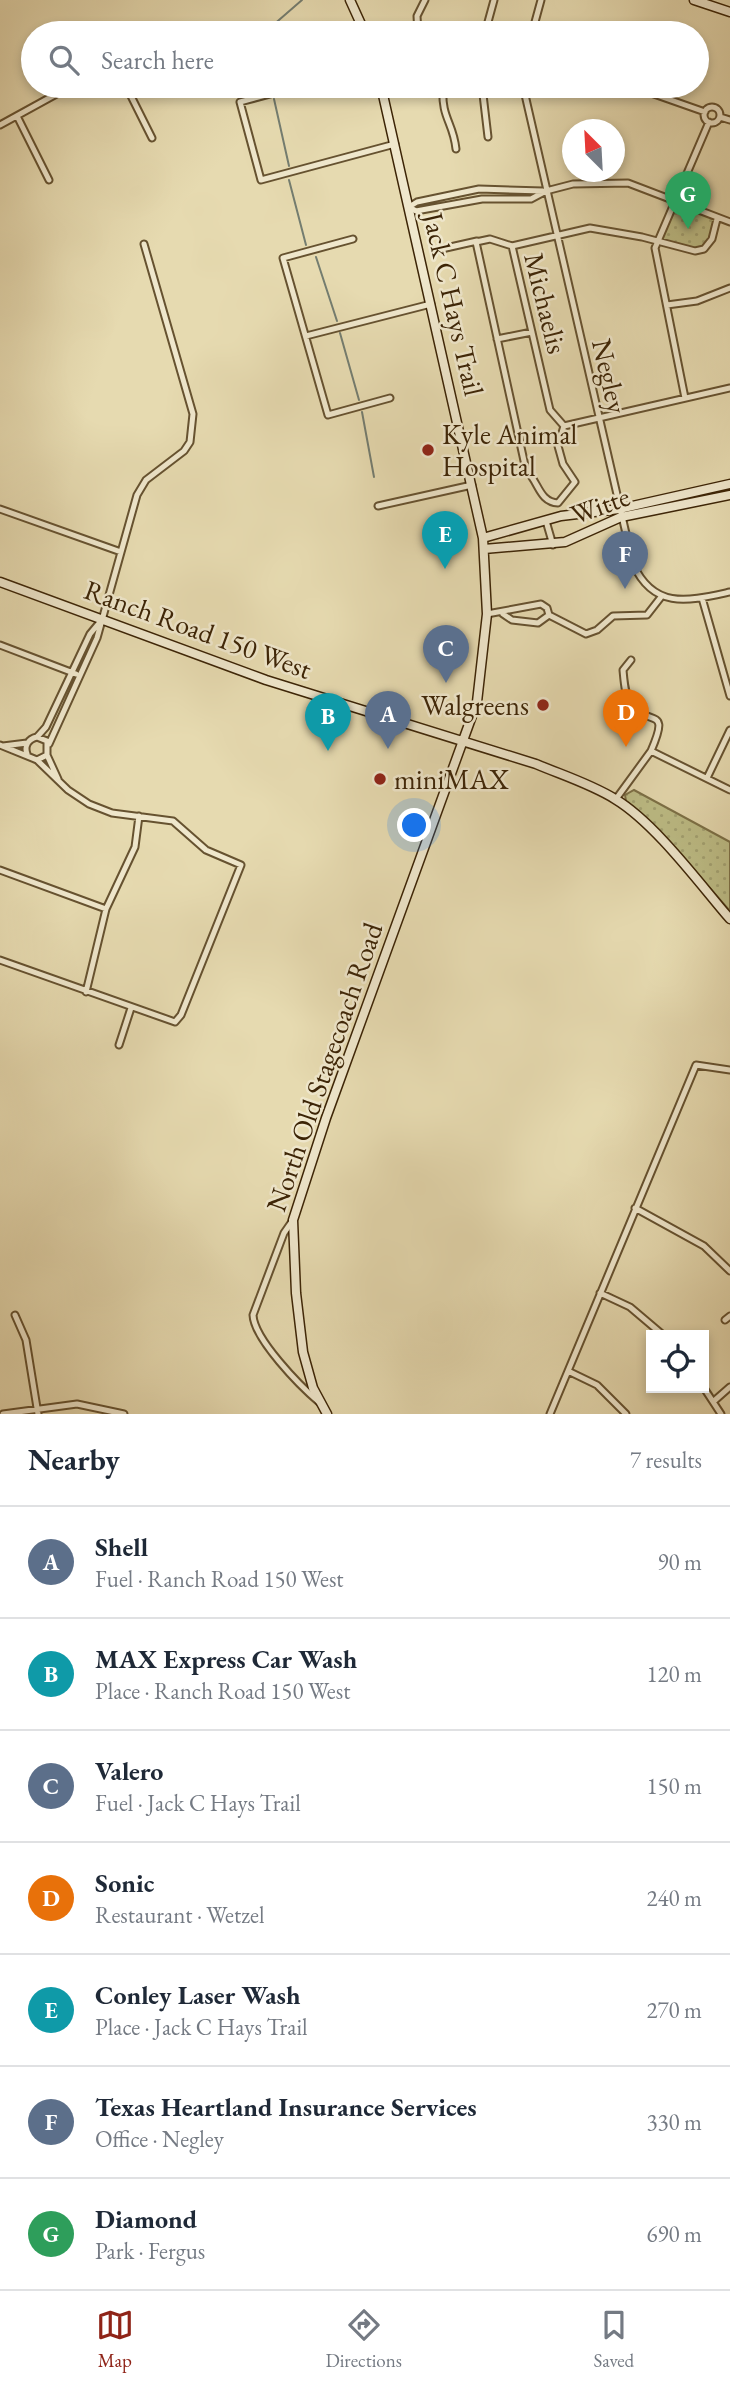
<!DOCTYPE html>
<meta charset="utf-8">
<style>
:root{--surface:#fff;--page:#f2f2f3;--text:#1f2937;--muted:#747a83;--line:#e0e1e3;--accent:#8f2418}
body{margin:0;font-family:"EB Garamond",serif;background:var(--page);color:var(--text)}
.controls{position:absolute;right:21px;bottom:21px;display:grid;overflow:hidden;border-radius:0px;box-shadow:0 4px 10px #0003}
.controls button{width:63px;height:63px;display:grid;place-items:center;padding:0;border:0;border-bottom:2px solid var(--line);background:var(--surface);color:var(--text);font:35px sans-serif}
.compass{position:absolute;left:562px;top:119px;width:63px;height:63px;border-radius:50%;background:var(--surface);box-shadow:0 4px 10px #0003;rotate:336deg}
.you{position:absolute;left:415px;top:826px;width:24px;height:24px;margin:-18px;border:5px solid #fff;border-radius:50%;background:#1a73e8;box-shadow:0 0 0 10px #1a73e833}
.badge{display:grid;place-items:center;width:46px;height:46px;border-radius:50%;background:var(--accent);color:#fff;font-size:23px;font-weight:700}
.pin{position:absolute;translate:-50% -58px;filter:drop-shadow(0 2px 4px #0008)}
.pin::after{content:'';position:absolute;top:37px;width:24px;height:21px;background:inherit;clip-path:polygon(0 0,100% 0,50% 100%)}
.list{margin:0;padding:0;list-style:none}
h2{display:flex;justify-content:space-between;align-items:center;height:91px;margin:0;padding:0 28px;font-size:30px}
h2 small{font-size:23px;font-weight:400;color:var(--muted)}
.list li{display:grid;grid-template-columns:46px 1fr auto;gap:21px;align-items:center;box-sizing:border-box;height:112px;padding:0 28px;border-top:2px solid var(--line)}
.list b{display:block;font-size:26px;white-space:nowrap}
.list p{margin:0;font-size:23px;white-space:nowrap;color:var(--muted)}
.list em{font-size:23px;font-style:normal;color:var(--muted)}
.icon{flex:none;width:38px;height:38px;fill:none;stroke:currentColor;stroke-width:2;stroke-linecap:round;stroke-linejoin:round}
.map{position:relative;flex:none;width:730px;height:1414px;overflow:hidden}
.search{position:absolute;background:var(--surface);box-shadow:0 4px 10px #0003;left:21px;right:21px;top:21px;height:77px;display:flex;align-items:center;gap:18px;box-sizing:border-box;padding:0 24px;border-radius:38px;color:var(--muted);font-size:26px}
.sheet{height:875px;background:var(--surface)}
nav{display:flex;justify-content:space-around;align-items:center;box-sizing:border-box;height:98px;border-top:2px solid var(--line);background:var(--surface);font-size:19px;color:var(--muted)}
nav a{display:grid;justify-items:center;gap:4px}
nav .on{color:var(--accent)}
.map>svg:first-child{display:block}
</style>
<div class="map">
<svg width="730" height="1414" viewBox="0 0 730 1414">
<defs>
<pattern id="park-dots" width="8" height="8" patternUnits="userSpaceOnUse" patternTransform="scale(1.75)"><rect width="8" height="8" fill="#bdbd86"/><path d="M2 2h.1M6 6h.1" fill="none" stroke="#a3a272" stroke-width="1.8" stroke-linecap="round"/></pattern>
</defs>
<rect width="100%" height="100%" fill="#e6dab0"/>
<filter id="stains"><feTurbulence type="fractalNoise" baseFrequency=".00286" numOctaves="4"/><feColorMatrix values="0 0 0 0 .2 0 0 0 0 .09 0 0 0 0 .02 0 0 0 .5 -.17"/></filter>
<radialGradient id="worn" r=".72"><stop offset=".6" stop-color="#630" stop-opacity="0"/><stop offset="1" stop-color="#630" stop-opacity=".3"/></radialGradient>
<path fill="url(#park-dots)" stroke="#7c7046" stroke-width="2" d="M674,200L716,219C705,261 691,250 657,241Z
M634,790L730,842V911L666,838L626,801L625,795Z"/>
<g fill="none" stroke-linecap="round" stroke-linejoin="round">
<path stroke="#747d70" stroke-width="2" d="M264,33L302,0
M274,99L289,166
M289,180L306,245
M316,257L337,321
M340,333L359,400
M362,412L374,477"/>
<defs>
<path id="street" d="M418,33L417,16L425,0
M485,33L494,0
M532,33L541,0
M126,86L152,138
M300,86L240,102L261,180L395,144
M443,86C441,119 453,121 456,149
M482,86L488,137
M523,86L633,564C654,610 688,601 730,592
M631,86L705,112
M704 115a8 8 0 1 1 16 0a8 8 0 1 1-16 0Z
M17,116L49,180
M720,117L730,120
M0,125L71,86
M409,207L416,211L482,199H531L546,191L573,184L628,183L730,222
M409,207L417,202L479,189L543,191
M353,239L283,258L328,415L390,398
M490,239L512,246L550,410L564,426L558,446L563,464L575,482L558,503C539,502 539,482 526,470L476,242Z
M512,246L590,228L642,237L695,251L704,249L712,239L717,219
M437,250L477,241
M667,305L697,301L730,288
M306,336L431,304
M497,339L532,332
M685,398L655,248L709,122
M564,426L730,388
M378,506L472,485
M0,509L121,552
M546,521L553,545
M702,598L730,696
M487,614L541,604L547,608L549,615L586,634L597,630L613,616L647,615L661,597
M503,614L512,620L538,623L549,615
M0,645L76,674
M631,660L623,670C624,681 625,699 633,707C651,726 670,707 651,751
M37,737L46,727L90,634L100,622
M49,744L97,638L137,495L146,480L184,451L190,442L193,414L144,244
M0,745L37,760L47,755V741L37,737C28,739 24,746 27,754
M3,746L27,743
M47,755L58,779
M707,778L730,730
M616,799L651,751L730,790
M0,870L106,909
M0,960L175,1022L181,1015L241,865L206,850L173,821L112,813L89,804L68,790L37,760
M86,992L106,909L135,847L139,816
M119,1045L131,1008
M635,1208L704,1246L730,1271
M293,1220L284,1233L253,1315C254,1339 300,1386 319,1402
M600,1293L630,1307L663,1335
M15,1315L26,1340L38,1414
M725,1320L730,1316
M568,1371L597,1385L626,1414
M704,1388L721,1414
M714,1401L730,1387
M3,1414L77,1404L124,1414
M550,1414L696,1065L730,1070"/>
<path id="secondary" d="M350,0L365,33
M694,0L730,12
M483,538L561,516L619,509L730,484
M484,549L565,542L621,517L730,495
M0,582L266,680L536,764C562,775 591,784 615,799C655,823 699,883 730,919
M327,1414L313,1388L303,1352L296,1293L293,1220L326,1118L477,702L487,614L483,538L381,86"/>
</defs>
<use href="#street" stroke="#665230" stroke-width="9"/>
<use href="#secondary" stroke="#3c2406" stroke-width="11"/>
<use href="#street" stroke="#efe7cc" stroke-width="5"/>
<use href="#secondary" stroke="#efe7cc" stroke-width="8"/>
</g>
<g fill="#8f2418" stroke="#efe7cc" stroke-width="2.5">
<circle cx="428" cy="450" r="7"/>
<circle cx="543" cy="705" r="7"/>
<circle cx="380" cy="779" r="7"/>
</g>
<g text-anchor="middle" stroke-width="5" stroke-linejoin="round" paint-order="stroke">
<g font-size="28" fill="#3c2406" stroke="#efe7cc">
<text transform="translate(546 303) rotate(76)" y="10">Michaelis</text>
<text transform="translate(454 304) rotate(77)" y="10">Jack C Hays Trail</text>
<text transform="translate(610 376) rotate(77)" y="10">Negley</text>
<text transform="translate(600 505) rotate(-20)" y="10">Witte</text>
<text transform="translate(198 629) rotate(20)" y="10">Ranch Road 150 West</text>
<text transform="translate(324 1067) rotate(-71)" y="10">North Old Stagecoach Road</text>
</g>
<g font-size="28" fill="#3c2406" stroke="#efe7cc" text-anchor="start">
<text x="442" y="444">Kyle Animal<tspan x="442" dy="32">Hospital</tspan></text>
<text x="529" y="715" text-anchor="end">Walgreens</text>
<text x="394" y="789">miniMAX</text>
</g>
</g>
<rect width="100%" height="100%" filter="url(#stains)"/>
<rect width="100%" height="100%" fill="url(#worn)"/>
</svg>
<div class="controls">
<button><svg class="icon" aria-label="locate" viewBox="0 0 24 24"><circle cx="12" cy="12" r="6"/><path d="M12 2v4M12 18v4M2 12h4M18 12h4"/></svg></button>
</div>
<svg class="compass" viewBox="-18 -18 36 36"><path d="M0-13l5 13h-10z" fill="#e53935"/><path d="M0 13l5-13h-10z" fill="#747a83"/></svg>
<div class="you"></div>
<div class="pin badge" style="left:388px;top:749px;background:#5c6f8a">A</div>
<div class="pin badge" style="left:328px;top:751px;background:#0f9aa8">B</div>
<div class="pin badge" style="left:446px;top:683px;background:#5c6f8a">C</div>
<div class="pin badge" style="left:626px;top:747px;background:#e8710a">D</div>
<div class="pin badge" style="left:445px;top:569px;background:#0f9aa8">E</div>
<div class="pin badge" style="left:625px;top:589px;background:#5c6f8a">F</div>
<div class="pin badge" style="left:688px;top:229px;background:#2e9e5b">G</div>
<div class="search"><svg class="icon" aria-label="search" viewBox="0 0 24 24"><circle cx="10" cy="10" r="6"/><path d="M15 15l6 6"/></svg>Search here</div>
</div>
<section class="sheet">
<h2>Nearby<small>7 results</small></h2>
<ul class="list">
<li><span class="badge" style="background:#5c6f8a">A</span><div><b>Shell</b><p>Fuel · Ranch Road 150 West</p></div><em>90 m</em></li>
<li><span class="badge" style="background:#0f9aa8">B</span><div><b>MAX Express Car Wash</b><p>Place · Ranch Road 150 West</p></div><em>120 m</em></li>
<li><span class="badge" style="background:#5c6f8a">C</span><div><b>Valero</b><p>Fuel · Jack C Hays Trail</p></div><em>150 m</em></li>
<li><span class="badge" style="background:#e8710a">D</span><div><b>Sonic</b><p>Restaurant · Wetzel</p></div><em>240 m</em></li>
<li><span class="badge" style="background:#0f9aa8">E</span><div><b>Conley Laser Wash</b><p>Place · Jack C Hays Trail</p></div><em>270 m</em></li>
<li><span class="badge" style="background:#5c6f8a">F</span><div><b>Texas Heartland Insurance Services</b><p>Office · Negley</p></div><em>330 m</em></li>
<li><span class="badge" style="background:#2e9e5b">G</span><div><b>Diamond</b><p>Park · Fergus</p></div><em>690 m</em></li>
</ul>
</section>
<nav>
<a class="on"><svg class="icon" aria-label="map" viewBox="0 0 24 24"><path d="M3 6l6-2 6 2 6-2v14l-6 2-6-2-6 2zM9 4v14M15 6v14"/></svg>Map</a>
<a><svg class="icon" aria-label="directions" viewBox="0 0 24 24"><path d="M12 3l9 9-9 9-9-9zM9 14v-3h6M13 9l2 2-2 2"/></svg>Directions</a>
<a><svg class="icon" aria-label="saved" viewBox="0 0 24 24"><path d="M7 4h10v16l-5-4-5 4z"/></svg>Saved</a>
</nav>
